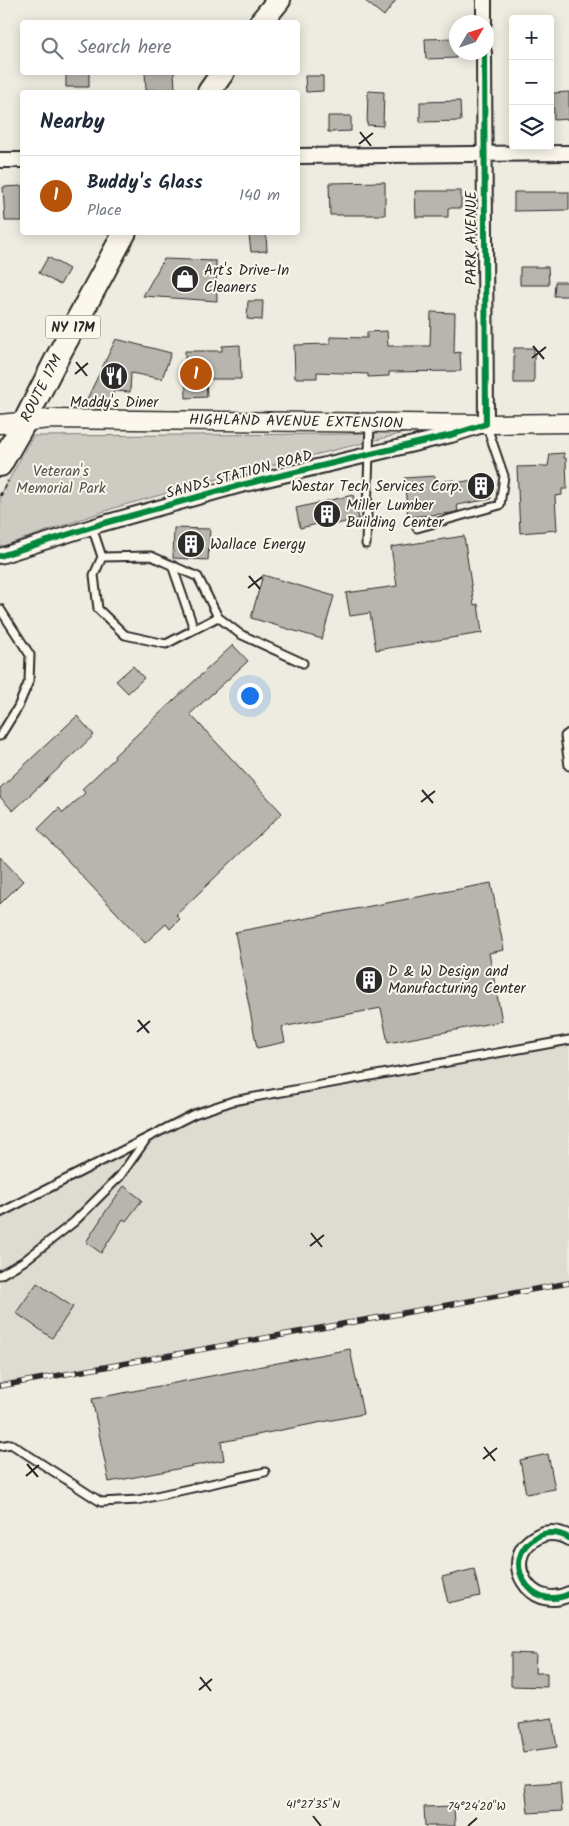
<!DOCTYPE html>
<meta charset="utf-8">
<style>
:root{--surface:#fff;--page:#f6f6f7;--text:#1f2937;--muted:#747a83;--line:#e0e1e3;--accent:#b45309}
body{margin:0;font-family:Kalam,sans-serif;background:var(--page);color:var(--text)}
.controls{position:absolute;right:15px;top:15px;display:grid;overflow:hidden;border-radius:5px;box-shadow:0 2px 12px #0003}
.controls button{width:45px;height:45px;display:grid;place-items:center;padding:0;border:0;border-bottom:1px solid var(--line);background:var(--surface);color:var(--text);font:25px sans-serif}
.compass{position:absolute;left:449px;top:15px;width:45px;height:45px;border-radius:50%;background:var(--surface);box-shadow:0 2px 12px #0003;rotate:51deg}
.you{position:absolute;left:249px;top:695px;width:18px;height:18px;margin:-12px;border:4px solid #fff;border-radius:50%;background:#1a73e8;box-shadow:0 0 0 8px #1a73e833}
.badge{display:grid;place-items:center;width:32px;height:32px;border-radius:50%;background:var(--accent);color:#fff;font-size:16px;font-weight:700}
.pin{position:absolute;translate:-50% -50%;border:2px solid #fff;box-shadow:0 1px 5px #0006}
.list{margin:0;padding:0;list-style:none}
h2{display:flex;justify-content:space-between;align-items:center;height:65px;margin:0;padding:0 20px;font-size:21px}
h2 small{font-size:16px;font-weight:400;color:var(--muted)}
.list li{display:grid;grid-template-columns:32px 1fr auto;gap:15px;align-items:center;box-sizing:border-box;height:80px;padding:0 20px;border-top:1px solid var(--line)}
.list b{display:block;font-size:19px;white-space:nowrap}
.list p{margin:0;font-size:16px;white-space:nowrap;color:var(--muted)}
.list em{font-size:16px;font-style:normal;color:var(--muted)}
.icon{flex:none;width:28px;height:28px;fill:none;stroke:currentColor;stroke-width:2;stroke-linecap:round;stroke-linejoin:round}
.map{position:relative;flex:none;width:569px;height:1826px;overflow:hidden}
.search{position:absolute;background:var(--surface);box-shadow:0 2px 12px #0003;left:20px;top:20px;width:280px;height:55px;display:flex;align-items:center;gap:12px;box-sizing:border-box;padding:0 18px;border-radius:5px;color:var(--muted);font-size:19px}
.panel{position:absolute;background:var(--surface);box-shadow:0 2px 12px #0003;left:20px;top:90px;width:280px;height:145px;border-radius:5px}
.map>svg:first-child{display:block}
</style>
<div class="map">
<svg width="569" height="1826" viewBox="0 0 569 1826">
<rect width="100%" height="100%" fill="#eeebe0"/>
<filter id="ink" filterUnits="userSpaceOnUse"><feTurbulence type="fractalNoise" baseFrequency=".02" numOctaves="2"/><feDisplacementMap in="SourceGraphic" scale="10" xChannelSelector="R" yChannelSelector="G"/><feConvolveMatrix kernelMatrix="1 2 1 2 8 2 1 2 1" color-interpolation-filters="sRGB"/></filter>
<g filter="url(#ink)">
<path fill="#dedbd1" d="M569,1040V1283L0,1387V1213L147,1138L191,1110Z"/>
<path fill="#cecbc2" stroke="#7c7b76" d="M417,430L236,474L117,507L0,547V496L33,436L346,434Z"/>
<path fill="#b8b5ae" stroke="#2b2b2b" d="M364,0H396L384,16Z
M456,38V58L426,59L425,39Z
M66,72H89V87H66Z
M145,72H174L175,89L146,90Z
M305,76H323V91L306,92Z
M368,91L384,92L383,126L367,125Z
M569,92V119L554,120L553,93Z
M460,101L461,121L420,122V102Z
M328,116H351V131L328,132Z
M385,182V215H330L329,183Z
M22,186V221H5L3,187Z
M415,191H461V208H448V217H416Z
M514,192H569V210L514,211Z
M266,234L267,251L251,252L249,235Z
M48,257L69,269L60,285L39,273Z
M164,259L216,261L217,301L143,296Z
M520,267H548L549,285H520Z
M555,282H569V296H554Z
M248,301H263L262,320L247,319Z
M431,312L455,313L454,353L460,352L461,371L389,372V376L368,377V374L317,372V378H295L294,345L330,344V337L367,338V332L387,331L388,346H430Z
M116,339L171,353L162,379L131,373L130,392L114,391L112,397L100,409H98L86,401Z
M240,345L241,379H206L207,397L186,398L185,351H222V346Z
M514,348H534V383H514Z
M564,453V458H566L567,489H562V495L555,496L557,530L520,533L517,467L548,466L550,454Z
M435,476L436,482L455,480V483L491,477L493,491L490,492L491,499L457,505L458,511L452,513L408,517L404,478Z
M353,495L359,519L323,527L322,523L300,528L296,508Z
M174,528L210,529L208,560L173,558Z
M464,536L474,605L478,604L482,633L376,650L370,613L350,616L346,593L397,586L391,547Z
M263,575L334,596L322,639L251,618Z
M233,645L248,661L190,714L282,813L176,915L180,919L170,929L166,924L145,943L38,829L59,808L63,813L85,793L82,789L115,758L114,756Z
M133,666L144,678L128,693L116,681Z
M77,716L94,735L13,811L0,797V788Z
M0,857L23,881L0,904Z
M491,883L504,950L489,953L502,1021L388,1043L381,1008L282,1027L285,1042L257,1048L235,932Z
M124,1186L142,1200L126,1221L123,1219L101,1253L86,1242L108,1208Z
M37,1283L73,1307L52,1338L16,1313Z
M350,1349L363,1414L221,1442L224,1460L109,1482L92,1399Z
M548,1454L555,1489L526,1494L520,1460Z
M474,1569L480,1596L448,1603L442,1577Z
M511,1653L536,1654L535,1673H547V1687L511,1686Z
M552,1718L557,1747L523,1752L519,1723Z
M560,1782L562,1811L528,1813L525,1784Z
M454,1806L455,1826H425L424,1807Z"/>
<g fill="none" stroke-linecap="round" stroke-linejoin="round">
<defs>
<path id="service" d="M92,527L102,557L151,556L198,577L218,617L240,634L303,663
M417,528L500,505L504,476L486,424
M366,544L370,422
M102,557L94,575L98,609L125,635L166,644L218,617
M172,565L194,629
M0,609L30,655L29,681L18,707L0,736
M569,733L565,736L569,766
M0,1213L194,1114L233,1101L569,1040
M0,1275L24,1261L74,1222L120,1176L145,1141
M0,1446L11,1444L101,1502L138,1500L265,1472"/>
<path id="minor" d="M484,22V0
M298,156L569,153
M0,160H22
M0,556L101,524L237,486L451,435L486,424L484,52
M569,1538C558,1532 546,1531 535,1538C499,1559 530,1613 569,1594"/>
<path id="tertiary" d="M0,424L50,419L486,424L569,423"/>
<path id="primary" d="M261,22L279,0
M209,92L223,72
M0,465L24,423L58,356L125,232"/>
</defs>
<use href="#service" stroke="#2b2b2b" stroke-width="11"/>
<use href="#minor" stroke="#2b2b2b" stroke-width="18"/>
<use href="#tertiary" stroke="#2b2b2b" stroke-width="21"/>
<use href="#primary" stroke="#2b2b2b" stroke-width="26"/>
<path stroke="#2b2b2b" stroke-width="3" stroke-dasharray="4 4" stroke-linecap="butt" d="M0,496L8,481"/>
<use href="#service" stroke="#fbf7ec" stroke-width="7"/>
<use href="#minor" stroke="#fbf7ec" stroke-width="14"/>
<use href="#tertiary" stroke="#fbf7ec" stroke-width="18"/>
<use href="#primary" stroke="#fbf7ec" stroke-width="22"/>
<defs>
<path id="rail" d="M0,1386L569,1283"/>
</defs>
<use href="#rail" stroke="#2b2b2b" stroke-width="5.5"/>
<use href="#rail" stroke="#fbf7ec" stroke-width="4" stroke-dasharray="11" stroke-linecap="butt"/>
<defs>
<path id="cycleway" d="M0,556L101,524L237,486L451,435L486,424L484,52
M569,1538C558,1532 546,1531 535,1538C499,1559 530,1613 569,1594"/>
</defs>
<use href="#cycleway" stroke="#fbf7ec" stroke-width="9"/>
<use href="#cycleway" stroke="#00873e" stroke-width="6"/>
</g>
</g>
<path fill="none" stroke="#2b2b2b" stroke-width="2" d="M360,132L371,146M359,144L373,133M533,346L544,359M532,358L546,347M76,362L87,376M75,374L88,363M249,576L260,589M248,588L262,577M422,790L433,803M421,802L435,791M138,1020L149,1033M137,1032L150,1021M311,1233L322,1247M310,1246L324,1235M484,1447L495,1461M483,1459L497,1448M27,1464L38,1477M26,1476L39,1465M200,1677L211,1691M199,1690L212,1679M313,1816L321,1826M468,1826L477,1818"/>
<defs>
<symbol id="shop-disc" viewBox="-11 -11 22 22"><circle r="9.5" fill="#2b2b2b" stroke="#fbf7ec"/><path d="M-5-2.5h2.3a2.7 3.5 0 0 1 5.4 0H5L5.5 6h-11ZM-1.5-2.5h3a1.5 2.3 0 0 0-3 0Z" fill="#fff"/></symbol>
<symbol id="restaurant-disc" viewBox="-11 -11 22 22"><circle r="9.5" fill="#2b2b2b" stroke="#fbf7ec"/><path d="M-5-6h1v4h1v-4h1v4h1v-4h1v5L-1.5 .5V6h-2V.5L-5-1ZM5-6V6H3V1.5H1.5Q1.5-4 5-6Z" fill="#fff"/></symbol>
<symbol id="building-disc" viewBox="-11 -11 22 22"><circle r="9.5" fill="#2b2b2b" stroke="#fbf7ec"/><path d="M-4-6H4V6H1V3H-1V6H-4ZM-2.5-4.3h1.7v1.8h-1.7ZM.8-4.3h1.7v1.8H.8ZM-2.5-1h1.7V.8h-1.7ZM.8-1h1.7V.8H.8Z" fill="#fff"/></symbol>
</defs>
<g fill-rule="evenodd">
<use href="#shop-disc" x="169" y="263" width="32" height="32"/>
<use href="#restaurant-disc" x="98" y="360" width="32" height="32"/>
<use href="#building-disc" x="465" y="470" width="32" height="32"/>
<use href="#building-disc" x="311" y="498" width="32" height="32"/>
<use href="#building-disc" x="175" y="528" width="32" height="32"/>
<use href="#building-disc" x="353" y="964" width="32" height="32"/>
</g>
<g text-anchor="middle" stroke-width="4" stroke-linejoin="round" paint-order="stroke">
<rect fill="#fbf7ec" stroke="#696865" stroke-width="1" x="45.5" y="315.5" width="55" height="23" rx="4"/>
<g font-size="14" font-weight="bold" fill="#2b2b2b">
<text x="73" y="332">NY 17M</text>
</g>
<g font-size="15" fill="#2b2b2b" stroke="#fbf7ec">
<text transform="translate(471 238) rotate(-90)" y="5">PARK AVENUE</text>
<text transform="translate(41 388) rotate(-63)" y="5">ROUTE 17M</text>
<text transform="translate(296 421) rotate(1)" y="5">HIGHLAND AVENUE EXTENSION</text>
<text transform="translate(239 474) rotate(-15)" y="5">SANDS STATION ROAD</text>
</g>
<g font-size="15" fill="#2b2b2b" stroke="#fbf7ec" text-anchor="start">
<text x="204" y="275">Art's Drive-In<tspan x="204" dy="17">Cleaners</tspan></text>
<text x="114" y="407" text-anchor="middle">Maddy's Diner</text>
<text x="462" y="491" text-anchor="end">Westar Tech Services Corp.</text>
<text x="346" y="510">Miller Lumber<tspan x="346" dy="17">Building Center</tspan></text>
<text x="210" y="549">Wallace Energy</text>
<text x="388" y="976">D &amp; W Design and<tspan x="388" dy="17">Manufacturing Center</tspan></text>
</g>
<g font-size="15" fill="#545351" stroke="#fbf7ec">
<text x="61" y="476">Veteran's<tspan x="61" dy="17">Memorial Park</tspan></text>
</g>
</g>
<g font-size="12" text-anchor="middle" fill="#2b2b2b" stroke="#fbf7ec" stroke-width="4" stroke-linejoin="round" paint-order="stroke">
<text x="313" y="1808">41°27'35"N</text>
<text x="477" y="1810">74°24'20"W</text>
</g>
</svg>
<div class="controls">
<button>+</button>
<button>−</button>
<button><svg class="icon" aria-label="layers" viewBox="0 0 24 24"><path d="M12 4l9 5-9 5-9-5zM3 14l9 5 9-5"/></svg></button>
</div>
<svg class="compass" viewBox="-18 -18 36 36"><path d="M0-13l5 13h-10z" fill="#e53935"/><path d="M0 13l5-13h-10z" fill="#747a83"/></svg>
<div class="you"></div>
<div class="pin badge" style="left:196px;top:374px">1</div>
<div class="search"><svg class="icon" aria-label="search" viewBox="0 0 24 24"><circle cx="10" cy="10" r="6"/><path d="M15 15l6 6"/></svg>Search here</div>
<section class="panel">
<h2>Nearby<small></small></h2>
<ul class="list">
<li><span class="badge">1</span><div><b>Buddy's Glass</b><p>Place</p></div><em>140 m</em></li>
</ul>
</section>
</div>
